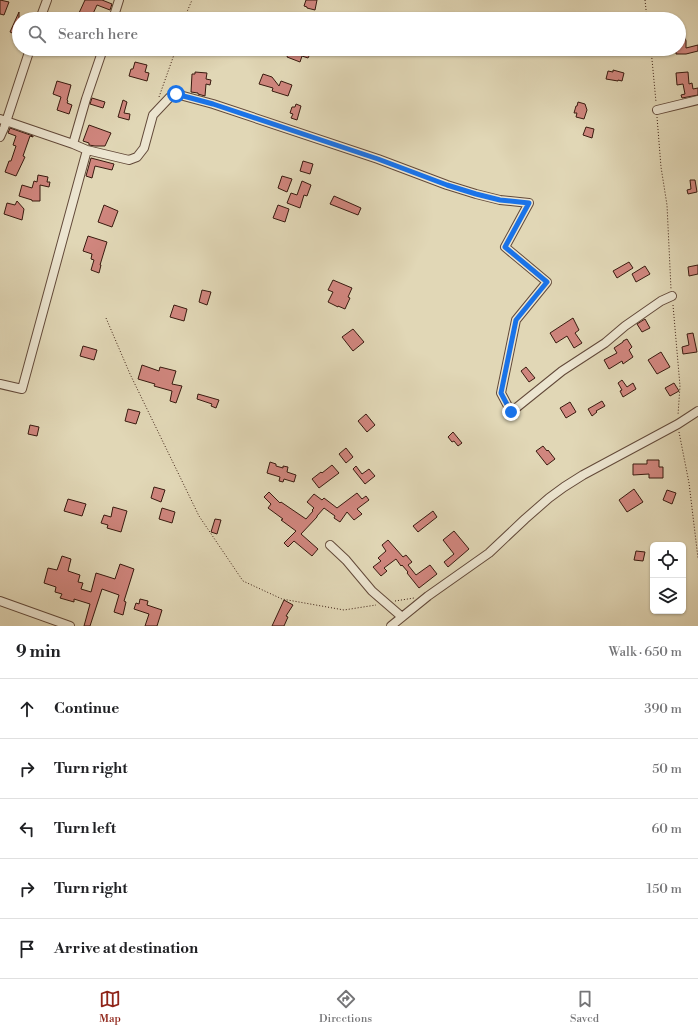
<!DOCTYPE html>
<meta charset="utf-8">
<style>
:root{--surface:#fff;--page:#f2f2f2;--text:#202124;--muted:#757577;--line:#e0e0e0;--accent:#8f2418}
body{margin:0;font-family:"Libre Bodoni",serif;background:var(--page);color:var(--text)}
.controls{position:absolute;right:12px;bottom:12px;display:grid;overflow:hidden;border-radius:6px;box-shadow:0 1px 3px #0004}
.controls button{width:36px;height:36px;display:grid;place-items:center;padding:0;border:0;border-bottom:1px solid var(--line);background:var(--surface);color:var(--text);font:20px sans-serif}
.stop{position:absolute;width:12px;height:12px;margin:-9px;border:3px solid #1a73e8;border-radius:50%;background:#fff}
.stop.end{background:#1a73e8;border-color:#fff;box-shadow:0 1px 4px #0008}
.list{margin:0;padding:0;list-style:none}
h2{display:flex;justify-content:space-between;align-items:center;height:52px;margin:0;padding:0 16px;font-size:17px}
h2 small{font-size:13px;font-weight:400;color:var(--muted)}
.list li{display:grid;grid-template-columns:26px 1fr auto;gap:12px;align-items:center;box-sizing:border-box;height:60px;padding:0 16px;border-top:1px solid var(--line)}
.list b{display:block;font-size:15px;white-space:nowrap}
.list em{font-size:13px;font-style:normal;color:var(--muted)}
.icon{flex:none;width:22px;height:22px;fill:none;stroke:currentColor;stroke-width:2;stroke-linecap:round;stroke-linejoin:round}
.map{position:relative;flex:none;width:698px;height:626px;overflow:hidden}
.search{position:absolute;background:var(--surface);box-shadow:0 1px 3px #0004;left:12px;right:12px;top:12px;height:44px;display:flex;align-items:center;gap:10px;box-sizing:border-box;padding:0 14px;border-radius:22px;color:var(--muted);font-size:15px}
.sheet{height:352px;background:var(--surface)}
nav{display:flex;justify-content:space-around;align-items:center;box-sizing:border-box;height:56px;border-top:1px solid var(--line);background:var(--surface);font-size:11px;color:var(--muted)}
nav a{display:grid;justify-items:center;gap:2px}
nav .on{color:var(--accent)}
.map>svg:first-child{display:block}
</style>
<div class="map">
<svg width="698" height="626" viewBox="0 0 698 626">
<rect width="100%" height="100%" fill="#e1d7b6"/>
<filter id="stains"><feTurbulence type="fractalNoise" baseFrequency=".005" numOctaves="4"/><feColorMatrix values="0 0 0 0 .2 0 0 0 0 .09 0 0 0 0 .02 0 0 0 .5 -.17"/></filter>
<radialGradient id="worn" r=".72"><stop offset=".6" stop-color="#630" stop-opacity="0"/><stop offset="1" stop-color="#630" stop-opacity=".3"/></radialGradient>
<path fill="#d0867e" stroke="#381a0f" d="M0,0L9,2L4,15L0,14Z
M85,0H102L112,4L110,10L97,5L91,18L79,13Z
M306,0H317L315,10L307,8V7L304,6Z
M19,12V36L10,32Z
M679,34H684L686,41V48L698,45V51L686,54H676V49H679Z
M299,50L310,54L308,58L302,56L300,62L287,57L289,51L298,54Z
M135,62L147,65L145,72L149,73L147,81L129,76L131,69H133Z
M613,70L624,73L622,81L618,80V81L606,79L608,71L613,72Z
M195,72L207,73L206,79L211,80L210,85L206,84L205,96L198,94V93L191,92L192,74H195Z
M688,72L689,84L692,83L693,89L698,88V95L682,98L681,95L685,94L683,84L677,85L676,73Z
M263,74L272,77L279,86L281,81L292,85L288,96L272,91L273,88L259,84Z
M57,81L71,85L67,100L68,101L67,103L72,105L69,114L57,110L61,97L53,94Z
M92,98L105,102L103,108L90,104Z
M123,100L127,102L124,113L130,114L129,120L118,117Z
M578,102L585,104L587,110L584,119L576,117L577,113H574L576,106H577Z
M296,104L301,106L297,120L291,118L293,114L290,113L292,107H295Z
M89,125L111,133L105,146H95L89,145V143L83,141Z
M586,127L594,129L592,138L583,135Z
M10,128L33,136V137L30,136L23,156L25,157L16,176L5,172L9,161H11L16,146L13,145L16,136L8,133Z
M91,158L114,164L112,170L95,166L92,178L86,176Z
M303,161L313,164L310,174L300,171Z
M38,175L48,177L47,182H50L49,187L40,185V201H32V200L19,196L22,185L32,188L34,181L37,182Z
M282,176L292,179L287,192L278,188Z
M690,180H695L697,192L688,194L687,190L691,189Z
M302,181L311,185L307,196L304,195L300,208L287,203L291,193L297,195Z
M334,196L361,208L358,215L330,204Z
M17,201L24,209L22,220L4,214L7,203L15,205Z
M104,205L118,211L112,227L98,222Z
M278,205L289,209L285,222L273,218Z
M88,236L107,242L100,265H101L99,273L91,270L94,260L91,259L92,254L83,251Z
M629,262L633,268L617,278L613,271Z
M698,265V274L689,276L688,267Z
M645,266L650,274L636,282L632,274Z
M333,280L352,288L348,297L350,298L345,309L338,306V307L328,302L333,292L328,290Z
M202,290L211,292L207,305L199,302Z
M174,305L187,309L184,321L170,317Z
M573,318L579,330L575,333L582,343L574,348L567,336L556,343L550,333Z
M645,319L650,328L642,332L637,324Z
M353,329L364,342L353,351L342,337Z
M693,333L697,352L683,354L682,347L689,345L687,334Z
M627,339L632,347L629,350L633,357L623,364L622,361L609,369L604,360L617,353L614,348L623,342V341Z
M83,346L97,350L94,360L80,356Z
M661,352L670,367L657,374L648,360Z
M142,365L159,371L160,367L176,371L172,384L182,386L176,403L170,401L172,391L154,386L155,384L138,379Z
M526,367L535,378L529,382L521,371Z
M622,380L627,387L633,383L636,389L623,397L620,391L622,390L618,383Z
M674,383L679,391L670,396L665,388Z
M198,394L219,400L216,408L211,406L212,404L197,399Z
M602,401L605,406L596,411L597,412L592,416L588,409Z
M570,402L576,412L566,418L560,408Z
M128,409L140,412L136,424L125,421Z
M366,414L375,425L367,432L358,421Z
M30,425L39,427L37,436L28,434Z
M453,432L462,443L458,446L454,441L452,442L448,437Z
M543,446L547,451L548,450L555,459L547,465L536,451Z
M346,448L353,457L346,463L339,454Z
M647,460H659V467H663V478H649V474L633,475V464H647Z
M270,462L276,464V466L283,468V466L288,467L287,472L296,475L294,482L284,479L283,482L279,481L280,477L267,473Z
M332,465L339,473L319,488L312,479L321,472L322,473Z
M356,466L362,474L369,469L375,476L365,484L353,469Z
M154,487L165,490L161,502L151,498Z
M634,489L643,502L627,512L619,500Z
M667,490L676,493L672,504L663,500Z
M269,492L280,503L281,502L306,519L313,511L312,510L314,508L307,502L314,494L322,500L324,498L337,508L357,493L362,499L366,496L369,500L357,509L362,514L354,520L347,512L340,522L334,518L335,516L324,508L317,516V517L301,534L318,549L312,556L294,541L288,547L284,543L296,531L281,520L283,519L268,508L271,504L264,497Z
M68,499L86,504L82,516L64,511Z
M113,507L127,511L121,532L107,528L108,525L101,523L104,515L111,517Z
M162,508L175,512L172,523L159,519Z
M433,511L437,517L418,532L413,526Z
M215,519L221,520L217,534L211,532Z
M454,531L469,549L448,567L444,562L454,554L443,540Z
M388,540L403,557L406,555L412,562L408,565L416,575L430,565L437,574L419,588L407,573L408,572L402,565L401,566L396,559L384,568L387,571L381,576L373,567L381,561L378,558L386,551L382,545Z
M636,551L645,552L643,561L634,560Z
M62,556L71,559L68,571L80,575L78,582L83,583L81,589L91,592L96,573L115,579L120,564L134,569L124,601L126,602L123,615L114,612L119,595L102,589L90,626H84L90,604L74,599V602L60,598L62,594L55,592L56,587L44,583L48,568L57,570Z
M140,599L148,601L147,605L162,610L157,626H145L149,614L134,609L136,603L139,604Z
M284,600L293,605L286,616L288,617L284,626H272Z"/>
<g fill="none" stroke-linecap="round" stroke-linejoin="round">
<defs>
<path id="minor" d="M40,19L47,0
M113,19L119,0
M657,110L698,100
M0,119L73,144L87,150
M0,137L4,128L30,49
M73,144L86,99L103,49
M0,384L22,389L87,150L129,160L137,157L144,148L153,115L170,97L176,94L213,104L378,159L447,185L476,194L500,200L529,203L505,247L547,282L516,320L501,393L511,412L562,371L605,343L625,326L661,301L672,296
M330,545L346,560L372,591L402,617
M0,601L70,626
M391,626L428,596L489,553L525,519L549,498L564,487L583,475L678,424L698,411"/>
</defs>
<use href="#minor" stroke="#624939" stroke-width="10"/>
<path stroke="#381a0f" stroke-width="1" stroke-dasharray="1 2" stroke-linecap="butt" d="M645,0L647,19
M184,19L192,0
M651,49L656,102
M159,97L176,49
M657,117L661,167L667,205L671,289
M673,305L680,386L678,415
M106,318L130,374L199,516L243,581L282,599L344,610L376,605
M679,432L689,483L698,558
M395,601L414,598"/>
<use href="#minor" stroke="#ece5d0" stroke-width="8"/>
</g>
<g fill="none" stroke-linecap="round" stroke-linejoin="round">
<path stroke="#1a73e8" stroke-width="5" d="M176,94L213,104L378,159L447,185L476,194L500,200L529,203L505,247L547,282L516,320L501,393L511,412"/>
</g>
<rect width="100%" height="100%" filter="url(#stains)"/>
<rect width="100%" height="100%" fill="url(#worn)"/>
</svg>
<div class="controls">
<button><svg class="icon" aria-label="locate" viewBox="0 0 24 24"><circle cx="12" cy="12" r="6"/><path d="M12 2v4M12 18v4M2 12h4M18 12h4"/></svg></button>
<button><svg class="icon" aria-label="layers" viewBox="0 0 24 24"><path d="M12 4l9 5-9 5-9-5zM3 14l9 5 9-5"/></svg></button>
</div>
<div class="stop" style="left:176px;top:94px"></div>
<div class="stop end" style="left:511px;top:412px"></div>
<div class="search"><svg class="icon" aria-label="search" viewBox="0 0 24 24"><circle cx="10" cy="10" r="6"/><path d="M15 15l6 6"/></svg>Search here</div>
</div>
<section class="sheet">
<h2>9 min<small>Walk · 650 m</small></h2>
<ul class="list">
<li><svg class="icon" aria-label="ahead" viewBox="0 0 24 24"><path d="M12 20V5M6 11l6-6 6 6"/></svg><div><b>Continue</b></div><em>390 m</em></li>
<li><svg class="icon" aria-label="right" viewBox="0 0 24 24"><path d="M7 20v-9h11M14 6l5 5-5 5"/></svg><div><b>Turn right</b></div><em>50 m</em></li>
<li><svg class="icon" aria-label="left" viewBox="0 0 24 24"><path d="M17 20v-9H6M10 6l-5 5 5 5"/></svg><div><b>Turn left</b></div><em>60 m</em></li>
<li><svg class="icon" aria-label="right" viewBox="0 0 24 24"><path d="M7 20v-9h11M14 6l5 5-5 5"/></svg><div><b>Turn right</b></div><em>150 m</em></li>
<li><svg class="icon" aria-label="arrive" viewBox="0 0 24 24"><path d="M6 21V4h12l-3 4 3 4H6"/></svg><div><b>Arrive at destination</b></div></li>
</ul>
</section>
<nav>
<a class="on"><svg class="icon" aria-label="map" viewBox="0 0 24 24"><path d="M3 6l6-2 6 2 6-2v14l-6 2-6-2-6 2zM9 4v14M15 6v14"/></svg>Map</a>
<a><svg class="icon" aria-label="directions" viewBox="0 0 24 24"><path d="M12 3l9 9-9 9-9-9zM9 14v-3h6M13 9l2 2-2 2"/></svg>Directions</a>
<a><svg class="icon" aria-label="saved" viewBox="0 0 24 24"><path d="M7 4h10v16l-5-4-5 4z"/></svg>Saved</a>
</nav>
